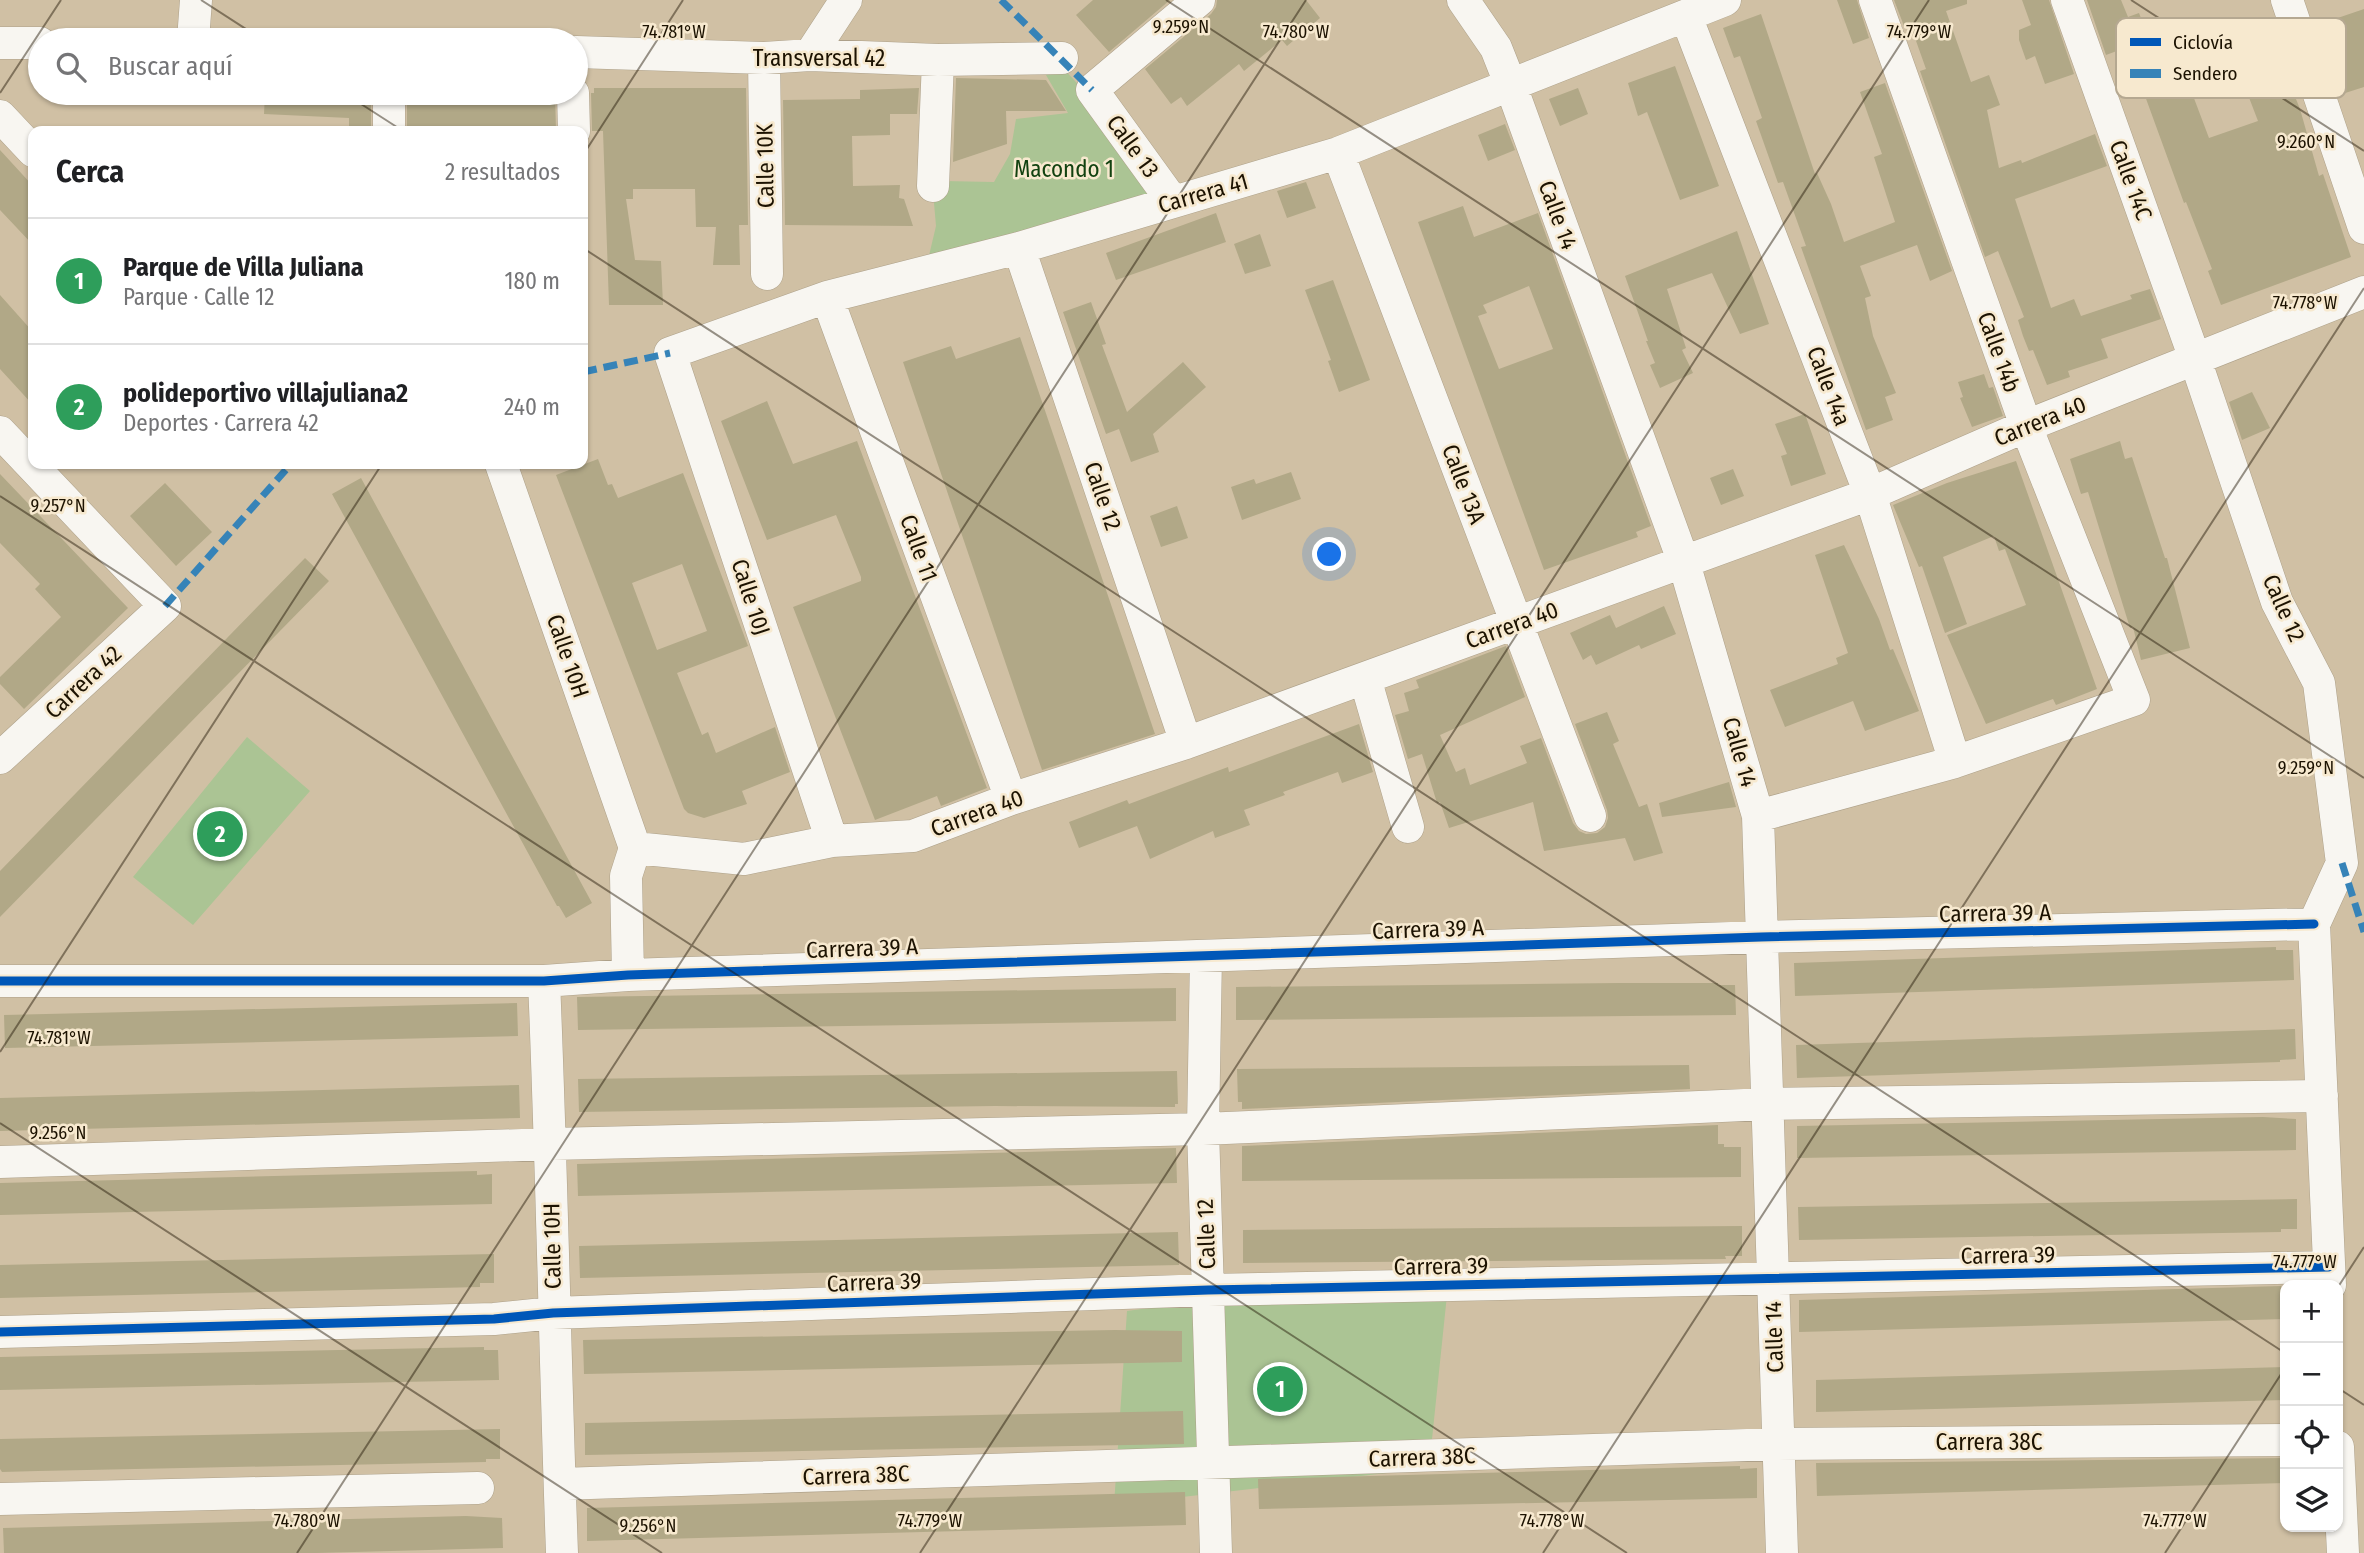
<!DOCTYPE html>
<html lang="es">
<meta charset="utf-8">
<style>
:root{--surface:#fff;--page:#f2f2f2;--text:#202124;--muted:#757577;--line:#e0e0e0;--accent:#5b4f3a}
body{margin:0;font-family:"Fira Sans Condensed",sans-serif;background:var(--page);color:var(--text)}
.controls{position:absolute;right:21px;bottom:21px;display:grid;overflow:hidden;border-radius:14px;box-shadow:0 2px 5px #0004}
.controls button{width:63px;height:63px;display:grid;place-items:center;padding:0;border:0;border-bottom:2px solid var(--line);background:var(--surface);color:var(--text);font:35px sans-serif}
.you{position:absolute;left:1330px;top:555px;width:24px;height:24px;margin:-18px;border:5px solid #fff;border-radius:50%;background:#1a73e8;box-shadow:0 0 0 10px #1a73e833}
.badge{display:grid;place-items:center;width:46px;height:46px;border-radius:50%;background:var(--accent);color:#fff;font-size:23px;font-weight:700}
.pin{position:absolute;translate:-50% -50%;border:4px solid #fff;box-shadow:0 2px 7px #0006}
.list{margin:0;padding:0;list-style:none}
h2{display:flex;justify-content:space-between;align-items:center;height:91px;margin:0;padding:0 28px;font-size:30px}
h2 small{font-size:23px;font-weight:400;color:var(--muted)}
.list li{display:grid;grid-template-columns:46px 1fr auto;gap:21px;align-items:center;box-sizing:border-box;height:126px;padding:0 28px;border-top:2px solid var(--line)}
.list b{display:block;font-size:26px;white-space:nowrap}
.list p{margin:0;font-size:23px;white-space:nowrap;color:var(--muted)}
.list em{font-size:23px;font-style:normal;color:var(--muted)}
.icon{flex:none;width:38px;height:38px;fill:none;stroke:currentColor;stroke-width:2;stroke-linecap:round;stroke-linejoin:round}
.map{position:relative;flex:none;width:2364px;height:1553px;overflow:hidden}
.search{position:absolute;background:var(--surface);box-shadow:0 2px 5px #0004;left:28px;top:28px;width:560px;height:77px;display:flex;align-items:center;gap:18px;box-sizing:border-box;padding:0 24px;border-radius:38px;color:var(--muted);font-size:26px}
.panel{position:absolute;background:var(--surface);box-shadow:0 2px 5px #0004;left:28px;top:126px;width:560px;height:343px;border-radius:14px}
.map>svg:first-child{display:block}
</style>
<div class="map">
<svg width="2364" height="1553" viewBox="0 0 2364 1553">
<rect width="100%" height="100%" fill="#d0c0a4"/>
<path fill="#abc494" d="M1061,66L1088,95L1163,196L927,264L936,226L934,203L943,181L994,182L1010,154L1016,119L1068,113L1046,75Z
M247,737L310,791L193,925L133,877Z
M1450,1266L1429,1468L1114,1505L1127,1311Z"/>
<path fill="#b1a887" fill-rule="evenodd" d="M1093,0H1170L1109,52L1076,15Z
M1217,0H1306L1320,18L1287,46L1282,40L1244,71L1239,64L1187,106L1181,97L1171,104L1145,69L1211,14L1216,7Z
M1837,0H1857L1869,38L1853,44Z
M1894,0H1967V4L1946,11L1971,82L1989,75L2000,105L1987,110L1999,168L2021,160L2022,163L2095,134L2107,166L2015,199L2051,308L2074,299L2081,316L2132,299L2130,295L2150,289L2161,319L2101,339L2108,358L2068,371L2070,377L2047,385L2033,350L2029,351L2023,336L2018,320L2024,317L1998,251L1985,257L1920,71L1926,69L1910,24L1904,26Z
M2022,0H2049L2074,74L2045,84L2035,56L2026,60L2019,40V30L2031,25Z
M2087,0H2121L2128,17L2139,13L2149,39L2106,55Z
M2364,9V87L2342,94L2326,22Z
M1761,14L1815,174L1817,173L1831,204L1844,242L1895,222L1874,157L1882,154L1860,92L1885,83L1952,271L1930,281L1917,245L1860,266L1871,296L1865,298L1873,336L1896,393L1885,397L1893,420L1866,430L1801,247L1806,246L1783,182L1778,183L1756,121L1762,118L1740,56L1734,58L1723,28Z
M2170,36L2180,63L2202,55L2203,60L2265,36L2273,56L2278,54L2300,109L2319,176L2323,174L2351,257L2221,305L2208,271L2212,269L2186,202L2184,203L2129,52ZM2240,74L2258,121L2209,138L2192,93Z
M1675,66L1719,186L1680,200L1647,112L1638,116L1628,83Z
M956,78L1046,80L1066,111H1006L1007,144L953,162Z
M594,88H746L748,225H739L740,265H713L716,227H696L695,189H633V199H626L635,260L661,261L663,305H609L603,131H592L591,93H594Z
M919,88L917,114H890V135L852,136L853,186L900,185L899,198L904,199L913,226L785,225L783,100L860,99V90Z
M1578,88L1588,114L1560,126L1549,99Z
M265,93H371V131H349V118L264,114Z
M407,93H555L556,131H407Z
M1505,124L1515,150L1488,161L1478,135Z
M0,150L33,186V245L0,210Z
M1306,182L1316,208L1287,218L1277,191Z
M1463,206L1474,237L1538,213L1651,526L1636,532L1638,537L1544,570L1418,222ZM1529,286L1553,349L1499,369L1478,316L1487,313L1483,305Z
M1216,213L1226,242L1116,280L1106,253Z
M1737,231L1769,324L1740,334L1712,273L1667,289L1686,348L1682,350L1693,373L1660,388L1650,365L1655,363L1646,341H1648L1625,276Z
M1260,234L1271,266L1245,274L1234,244Z
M1333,280L1370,380L1339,392L1328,361L1331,360L1305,290Z
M0,295L33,332V405L0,369Z
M1091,302L1106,344L1102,345L1127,412L1183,362L1206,387L1153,434L1159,452L1131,462L1119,429L1106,434L1063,312Z
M1020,337L1155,734L1042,770L903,362L951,346L956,359Z
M1984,374L1989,388L1993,387L2003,416L1972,427L1960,398L1963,397L1958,382Z
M2252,392L2270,428L2242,440L2229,402Z
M767,401L793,464L857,441L987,788L941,806L937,796L875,820L793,607L861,581V577L836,515L767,540L721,421Z
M1805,414L1826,474L1791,486L1781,456L1787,454L1775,424Z
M2120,441L2125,459L2132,457L2165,558H2167L2190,648L2141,660L2133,627L2130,628L2088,492L2081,494L2070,459Z
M598,459L608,485L612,484L618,498L683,473L748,646L677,673L702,735L708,732L716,753L775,727L790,772L742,791L747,804L704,818L688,813L684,809L556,475ZM682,564L707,631L657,650L632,583Z
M2016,461L2097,689L2056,705L2053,699L1986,724L1947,635L2026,605L2005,549L1999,551L1994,536L1943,557L1967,624L1945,633L1922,566L1919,567L1893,505L1947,483Z
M1733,469L1744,496L1721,505L1710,478Z
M1291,472L1301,499L1242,520L1231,487L1254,479L1256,484Z
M0,474L128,608L24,709L0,684V677L61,617L35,589L40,584L0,543Z
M361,478L592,903L566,918L559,906H557L332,494Z
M165,483L212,532L176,566L130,516Z
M1177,506L1188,538L1161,547L1150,516Z
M1844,545L1879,619L1890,650L1893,649L1919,711L1865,731L1853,701L1785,727L1770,690L1838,664L1836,658L1848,653L1815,555Z
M305,558L329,581L0,917V871Z
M1664,606L1676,634L1641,649L1639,645L1596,665L1591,655L1583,660L1570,633L1610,615L1616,628Z
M1506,646L1525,697L1440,735L1456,772L1465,768L1470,785L1527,763L1520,746L1541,738L1573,823L1579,831L1586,834L1597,833L1605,827L1608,818L1607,810L1575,724L1607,712L1619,741L1613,744L1639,807L1647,804L1663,853L1634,861L1625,838L1544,851L1533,802L1449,828L1440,802L1437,803L1422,754L1408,759L1395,715L1409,711L1404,693L1419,688L1416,680Z
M1359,724L1373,772L1342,783L1338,772L1283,792L1285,795L1244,810L1250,825L1215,838L1213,831L1150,859L1137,826L1079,848L1069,822L1127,800L1129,804L1228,767L1229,772Z
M1729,782L1736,807L1662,817L1659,803Z
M2276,947V950H2293L2294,980L1795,996L1794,963Z
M1619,983H1718V985H1735L1736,1015L1236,1020V987Z
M1176,988V1021L578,1030L577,997Z
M517,1003L518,1036L5,1048L4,1015Z
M2295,1029L2296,1059L2280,1060V1062L1797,1078L1796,1045Z
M1689,1065L1690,1089L1242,1109V1102H1238L1237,1069Z
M1177,1071L1178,1104H1175V1107L995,1106L579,1112L578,1079Z
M519,1085L520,1118L0,1131V1098Z
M2263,1117L2296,1119V1150L1797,1158V1126Z
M1718,1125V1144H1724V1147H1741V1177L1242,1181V1146Z
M1176,1148L1177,1183L578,1196L577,1164Z
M477,1171V1175L492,1174V1204L0,1215V1183Z
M2297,1199V1229H2281V1232L1799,1240L1798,1207Z
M1742,1226V1256H1725L1726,1259L1243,1263V1230Z
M1178,1232L1179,1265L580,1278L579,1246Z
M494,1254V1283H480V1287L0,1298V1265Z
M2281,1286V1289H2285V1319L1799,1332V1300Z
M1115,1330L1182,1331V1362L584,1374L583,1340Z
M484,1347V1350H498L499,1380L0,1390V1357Z
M2285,1367V1400L1816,1412V1380Z
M1183,1411L1184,1444L585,1455V1423Z
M500,1429V1459H486V1462L38,1471L2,1472L0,1469V1439Z
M2285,1458V1483L1817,1496L1816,1463Z
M1740,1466V1469L1757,1468V1498L1259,1509L1258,1479Z
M1185,1492L1186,1525L587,1541V1508Z
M466,1516L502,1518L503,1548L317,1553H4L3,1528Z"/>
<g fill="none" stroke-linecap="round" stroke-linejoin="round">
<defs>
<path id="minor" d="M1463,0L1496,48L1511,86L1684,563L1758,816L1782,1553
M2067,0L2195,359L2277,602L2319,683L2342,863L2314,924L2330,1285
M2287,0L2364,228
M1686,16L1870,494L1955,762
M193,40L196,0
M0,43H40
M576,52L764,58L810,55L938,60L1062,58
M810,55L846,0
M764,58L767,274
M573,93L574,131
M0,116L33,151
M389,131V93
M1338,153L1590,816
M933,186L938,60
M1173,202L1092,90L1199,0
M1019,248L1186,743
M827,297L1011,799
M0,432L165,606L0,758
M501,464L635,848
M1365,678L1408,827
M1758,816L1955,762L2134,700L2026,426L1875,0
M832,841L670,353L827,297L1019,248L1338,153L1725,0
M635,848L744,859L832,841L913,836L1011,799L1186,743L1870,494L2026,426L2364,292
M1206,956L1203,1129L1216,1553
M628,975L626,876L635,848
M0,981H544L628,975L1761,937L2314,924
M544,981C552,1171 555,1362 562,1553
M0,1162L551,1144L1203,1129L1767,1104L2322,1096
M0,1332L494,1319L553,1313L1208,1290L2329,1267
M2338,1447L2343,1553
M560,1484L1778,1444L2285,1440
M0,1499L478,1488"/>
</defs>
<use href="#minor" stroke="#ada089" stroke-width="33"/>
<use href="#minor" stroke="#f8f6f1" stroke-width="32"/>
<path stroke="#3683b8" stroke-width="7" stroke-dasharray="14 7" stroke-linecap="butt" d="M1001,0L1092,90
M583,372L670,353
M165,606L291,464
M2342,863L2364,932"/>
<defs>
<path id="cycleway" d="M0,981H544L628,975L1761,937L2314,924
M0,1332L494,1319L553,1313L1208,1290L2329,1267"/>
</defs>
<use href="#cycleway" stroke="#f7e9cf" stroke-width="13"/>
<use href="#cycleway" stroke="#0057b8" stroke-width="9"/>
</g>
<path fill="none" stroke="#1c1201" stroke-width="2" stroke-opacity="0.45" d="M201,0L263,40M1166,0L2364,778M2131,0L2364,151M0,93L61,0M344,93L403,131M583,155L683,0M583,248L2285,1353M0,496L1627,1553M0,1052L382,464M0,1123L662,1553M2338,1287L2364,1247M2338,1388L2364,1405M297,1553L1306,0M920,1553L1929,0M1543,1553L2364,288M2165,1553L2285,1368"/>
<g text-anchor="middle" stroke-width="5" stroke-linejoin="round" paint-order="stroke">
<g font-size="23" fill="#1c1201" stroke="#f7e9cf">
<text x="819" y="66">Transversal 42</text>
<text transform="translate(1133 146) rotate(54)" y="8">Calle 13</text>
<text transform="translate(765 166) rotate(-91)" y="8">Calle 10K</text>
<text transform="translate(2131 180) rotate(70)" y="8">Calle 14C</text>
<text transform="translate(1203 193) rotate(-16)" y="8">Carrera 41</text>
<text transform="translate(1558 215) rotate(70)" y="8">Calle 14</text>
<text transform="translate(1999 352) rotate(70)" y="8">Calle 14b</text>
<text transform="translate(1829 386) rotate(69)" y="8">Calle 14a</text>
<text transform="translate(2040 421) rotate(-22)" y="8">Carrera 40</text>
<text transform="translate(1464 484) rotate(69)" y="8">Calle 13A</text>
<text transform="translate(1103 496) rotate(71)" y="8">Calle 12</text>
<text transform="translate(919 548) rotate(70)" y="8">Calle 11</text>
<text transform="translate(751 597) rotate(72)" y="8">Calle 10J</text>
<text transform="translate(2284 608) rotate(66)" y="8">Calle 12</text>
<text transform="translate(1512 625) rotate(-20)" y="8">Carrera 40</text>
<text transform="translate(568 656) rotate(71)" y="8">Calle 10H</text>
<text transform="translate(83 682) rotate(-43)" y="8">Carrera 42</text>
<text transform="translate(1740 752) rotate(74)" y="8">Calle 14</text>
<text transform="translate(977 813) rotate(-20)" y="8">Carrera 40</text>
<text transform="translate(1995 913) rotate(-1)" y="8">Carrera 39 A</text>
<text transform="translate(1428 929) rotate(-2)" y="8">Carrera 39 A</text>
<text transform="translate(862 948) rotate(-2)" y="8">Carrera 39 A</text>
<text transform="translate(1206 1234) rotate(-92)" y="8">Calle 12</text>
<text transform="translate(552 1246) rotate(-91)" y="8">Calle 10H</text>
<text transform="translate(2008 1255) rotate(-1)" y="8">Carrera 39</text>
<text transform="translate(1441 1266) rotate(-1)" y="8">Carrera 39</text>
<text transform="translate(874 1282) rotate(-2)" y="8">Carrera 39</text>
<text transform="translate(1774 1337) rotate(-92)" y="8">Calle 14</text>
<text x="1989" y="1450">Carrera 38C</text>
<text transform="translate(1422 1457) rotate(-2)" y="8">Carrera 38C</text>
<text transform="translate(856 1475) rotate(-2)" y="8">Carrera 38C</text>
</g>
<g font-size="23" fill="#124210" stroke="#f7e9cf">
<text x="1064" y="177">Macondo 1</text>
</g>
</g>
<rect x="2116" y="18" width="230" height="80" rx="10" fill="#f7e9cf" stroke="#b5a891" stroke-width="2"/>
<rect x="2130" y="38" width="31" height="8" fill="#0057b8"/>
<rect x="2130" y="69" width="31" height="9" fill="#3683b8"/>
<g font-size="19" fill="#1c1201">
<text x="2173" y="49">Ciclovía</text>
<text x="2173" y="80">Sendero</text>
</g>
<g font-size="18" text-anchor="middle" fill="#1c1201" stroke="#f7e9cf" stroke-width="5" stroke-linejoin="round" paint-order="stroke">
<text x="1181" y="33">9.259°N</text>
<text x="674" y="38">74.781°W</text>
<text x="1296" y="38">74.780°W</text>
<text x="1919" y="38">74.779°W</text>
<text x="2306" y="148">9.260°N</text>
<text x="2305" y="309">74.778°W</text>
<text x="58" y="512">9.257°N</text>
<text x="2306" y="774">9.259°N</text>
<text x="59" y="1044">74.781°W</text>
<text x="58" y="1139">9.256°N</text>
<text x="2305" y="1268">74.777°W</text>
<text x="307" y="1527">74.780°W</text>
<text x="930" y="1527">74.779°W</text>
<text x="1552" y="1527">74.778°W</text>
<text x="2175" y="1527">74.777°W</text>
<text x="648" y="1532">9.256°N</text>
</g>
</svg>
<div class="controls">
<button>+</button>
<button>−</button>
<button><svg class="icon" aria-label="locate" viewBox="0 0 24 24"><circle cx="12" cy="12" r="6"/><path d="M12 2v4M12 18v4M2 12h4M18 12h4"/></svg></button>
<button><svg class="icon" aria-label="layers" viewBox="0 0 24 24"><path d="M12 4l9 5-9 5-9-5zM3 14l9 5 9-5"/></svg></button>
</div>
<div class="you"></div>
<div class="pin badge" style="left:1280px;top:1389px;background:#2e9e5b">1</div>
<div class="pin badge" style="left:220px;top:834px;background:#2e9e5b">2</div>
<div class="search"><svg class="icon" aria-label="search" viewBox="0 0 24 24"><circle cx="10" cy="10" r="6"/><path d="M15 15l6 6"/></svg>Buscar aquí</div>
<section class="panel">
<h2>Cerca<small>2 resultados</small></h2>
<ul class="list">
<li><span class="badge" style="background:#2e9e5b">1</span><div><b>Parque de Villa Juliana</b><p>Parque · Calle 12</p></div><em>180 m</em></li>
<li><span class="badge" style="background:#2e9e5b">2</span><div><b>polideportivo villajuliana2</b><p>Deportes · Carrera 42</p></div><em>240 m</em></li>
</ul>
</section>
</div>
